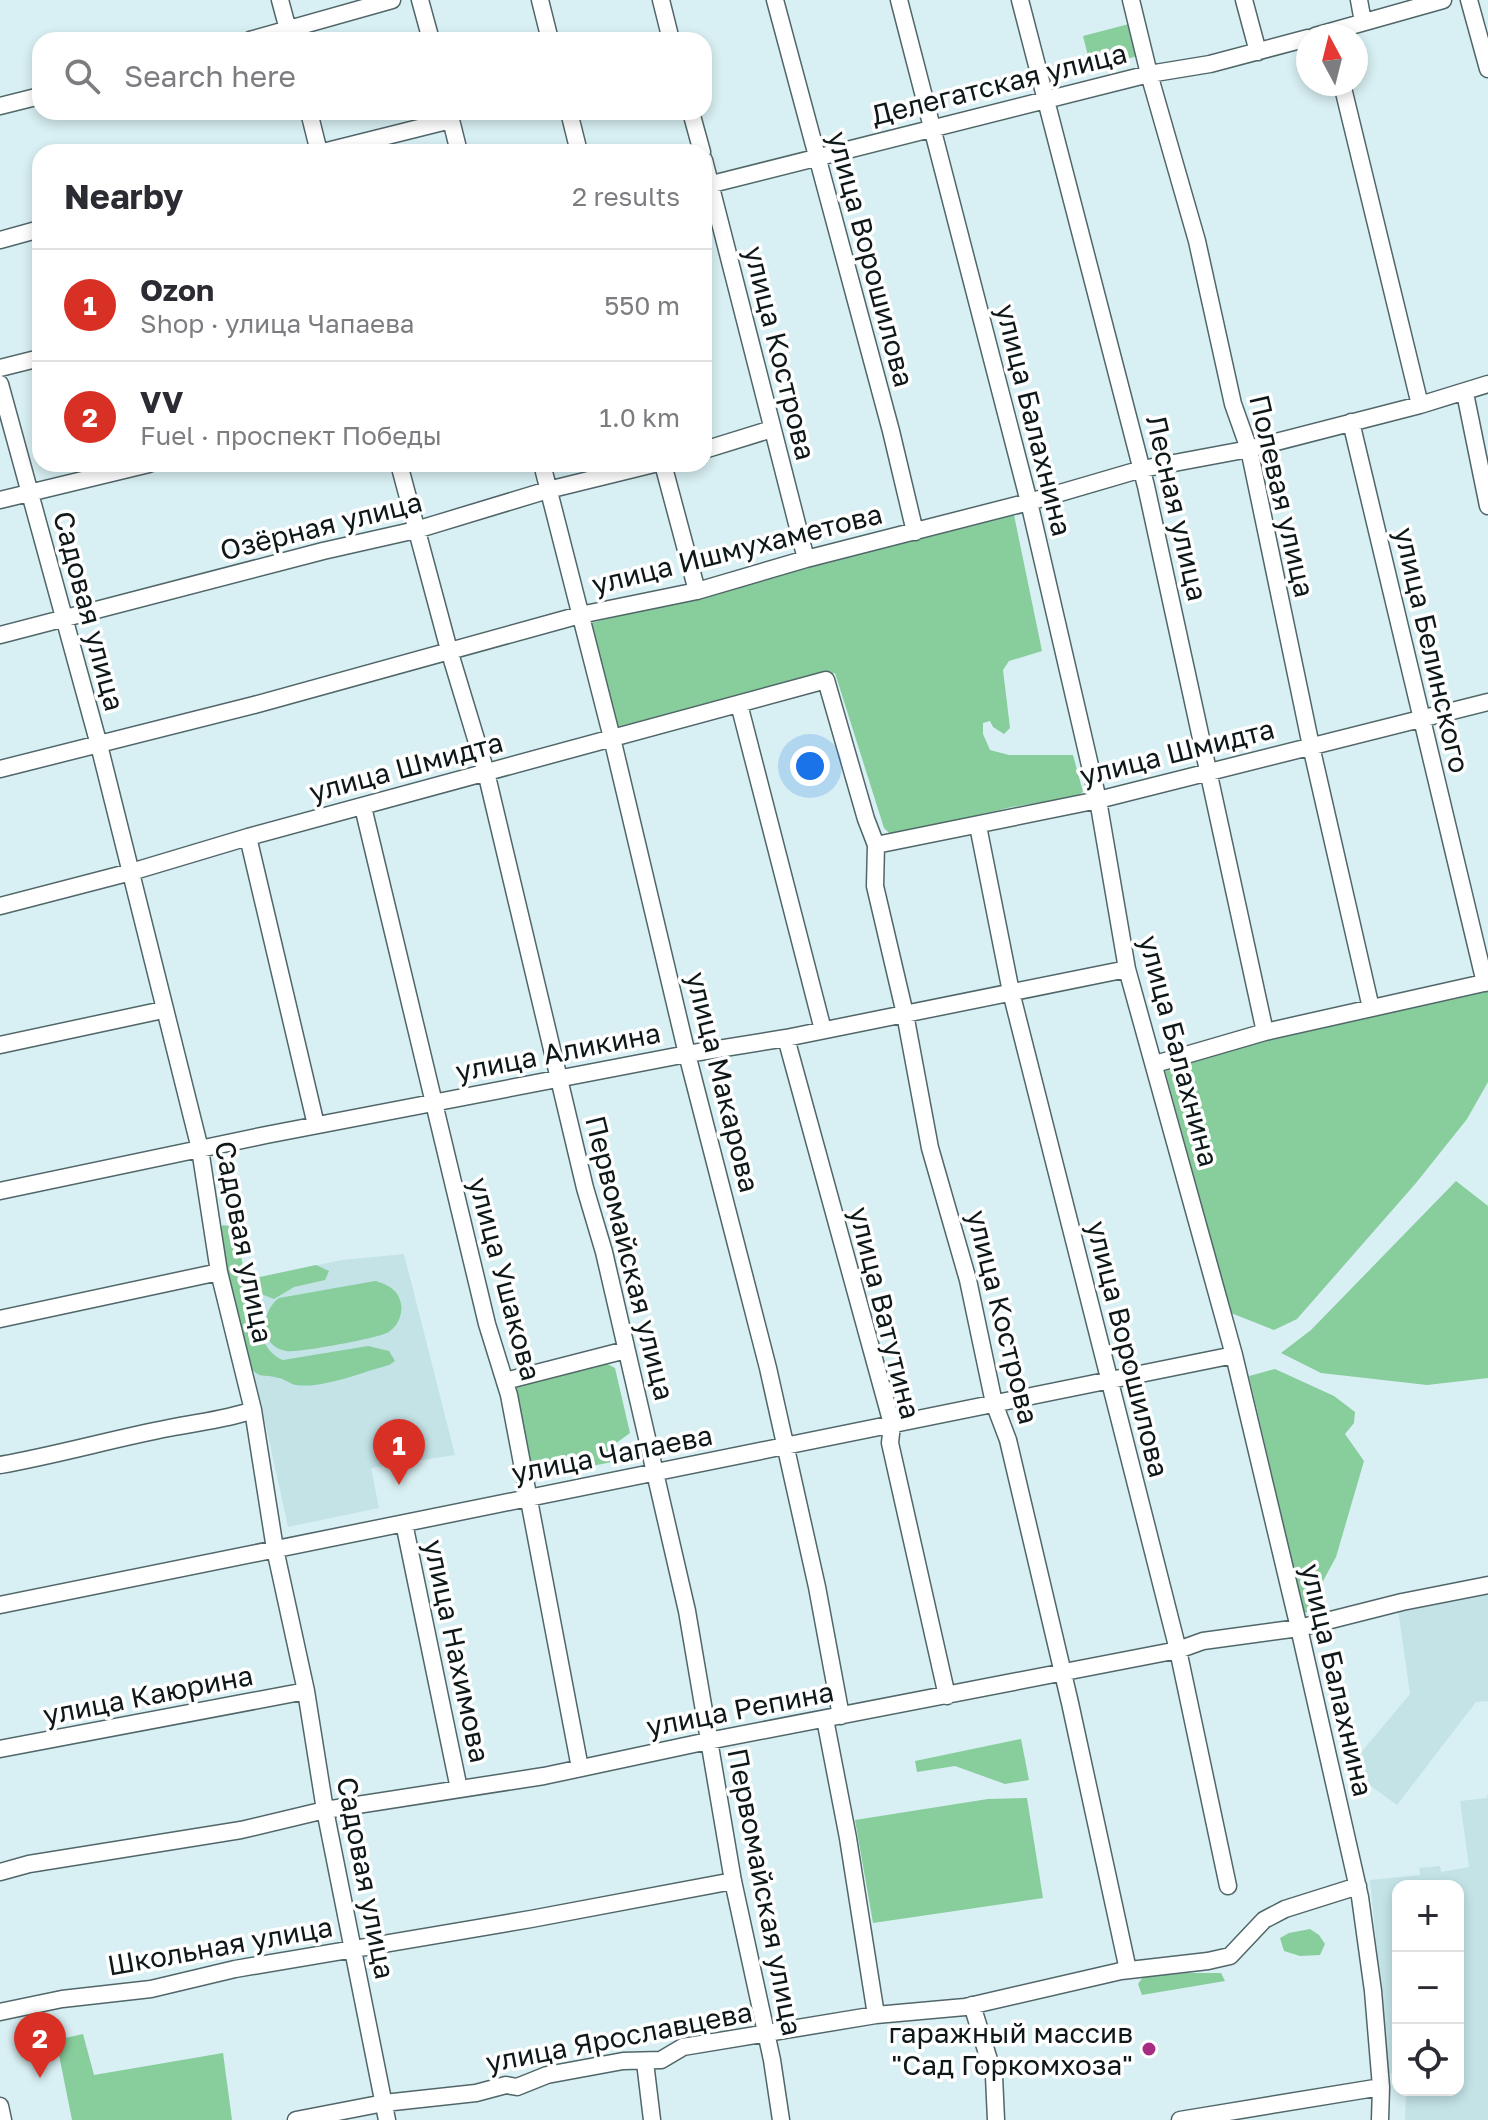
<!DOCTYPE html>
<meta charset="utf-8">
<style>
:root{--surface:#fff;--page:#f7f7f7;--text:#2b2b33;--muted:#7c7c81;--line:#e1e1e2;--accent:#d93025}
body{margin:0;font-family:"Golos Text",sans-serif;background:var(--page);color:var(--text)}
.controls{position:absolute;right:24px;bottom:24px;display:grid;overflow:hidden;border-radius:16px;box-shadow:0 4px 12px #0003}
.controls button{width:72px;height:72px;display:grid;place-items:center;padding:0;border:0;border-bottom:2px solid var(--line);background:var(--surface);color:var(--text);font:40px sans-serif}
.compass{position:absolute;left:1296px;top:24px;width:72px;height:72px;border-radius:50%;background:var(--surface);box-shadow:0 4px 12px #0003;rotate:353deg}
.you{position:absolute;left:810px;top:766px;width:28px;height:28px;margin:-20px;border:6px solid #fff;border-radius:50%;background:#1a73e8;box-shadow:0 0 0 12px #1a73e833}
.badge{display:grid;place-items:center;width:52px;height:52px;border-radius:50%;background:var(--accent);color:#fff;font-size:26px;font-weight:700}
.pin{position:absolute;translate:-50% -66px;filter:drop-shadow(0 2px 4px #0008)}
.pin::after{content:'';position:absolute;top:42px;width:28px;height:24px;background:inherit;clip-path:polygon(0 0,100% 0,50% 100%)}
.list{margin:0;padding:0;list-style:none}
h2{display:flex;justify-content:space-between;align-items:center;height:104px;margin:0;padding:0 32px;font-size:34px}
h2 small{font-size:26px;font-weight:400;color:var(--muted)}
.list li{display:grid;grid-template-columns:52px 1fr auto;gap:24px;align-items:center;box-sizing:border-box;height:112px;padding:0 32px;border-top:2px solid var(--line)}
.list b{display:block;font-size:30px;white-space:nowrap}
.list p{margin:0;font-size:26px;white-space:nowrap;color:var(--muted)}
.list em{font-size:26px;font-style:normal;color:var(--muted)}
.icon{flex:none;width:44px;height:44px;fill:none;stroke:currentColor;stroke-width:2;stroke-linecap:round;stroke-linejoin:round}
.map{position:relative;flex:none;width:1488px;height:2120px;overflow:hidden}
.search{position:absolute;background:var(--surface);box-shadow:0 4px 12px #0003;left:32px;top:32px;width:680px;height:88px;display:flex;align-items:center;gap:20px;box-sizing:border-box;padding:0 28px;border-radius:24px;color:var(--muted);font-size:30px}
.panel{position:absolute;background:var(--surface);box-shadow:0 4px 12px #0003;left:32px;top:144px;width:680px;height:328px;border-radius:24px}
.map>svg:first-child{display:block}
</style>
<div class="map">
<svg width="1488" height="2120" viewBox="0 0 1488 2120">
<rect width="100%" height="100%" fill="#d8f0f3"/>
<path fill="#c3e3e7" d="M404,1254L455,1455L371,1468L379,1508L288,1527L236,1289L246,1280L342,1260Z
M1488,1593V1701L1476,1702L1397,1805L1347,1769L1410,1694L1398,1609Z
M1488,1793V2120H1405L1406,2090H1458V1886H1398V2073H1389L1370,1880L1420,1875L1419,1868L1440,1866L1441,1872L1469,1867L1460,1801L1487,1798Z"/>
<path fill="#88cd9c" d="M1129,24L1138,56L1091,68L1083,36Z
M1008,514L1014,515L1042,651L1009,661L1003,670L1010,728L1004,734L993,727L990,721L983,723V734L990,750L1009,755H1073L1083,792L1076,797L1012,807L892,836L884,828L835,673L627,728L617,726L590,623L722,591Z
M1488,989V1082L1467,1119L1416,1183L1297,1319L1274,1330L1231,1313L1165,1070L1277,1037Z
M1456,1181L1488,1206V1378L1427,1385L1321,1373L1281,1353L1311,1330Z
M223,1225L235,1227L246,1280L316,1265L329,1271L325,1280L294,1287L274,1299L261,1294C252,1315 260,1351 283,1360L368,1346L389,1351L395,1361L389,1365C363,1372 322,1389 296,1385C290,1384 285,1379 279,1378C262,1373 261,1381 247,1364L219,1230Z
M375,1281C387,1284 399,1290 401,1304C403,1316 396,1330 384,1334C372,1339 298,1353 286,1351C258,1346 261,1311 279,1298Z
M602,1361L615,1368L630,1433L612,1446V1462L532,1478L512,1383Z
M1275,1369L1334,1396L1355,1412L1354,1423L1345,1434L1364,1461L1336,1557L1315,1596L1316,1610L1304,1613L1249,1376Z
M1021,1739L1029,1780L1005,1784L955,1766L917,1772L915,1761Z
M1027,1798L1043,1898L873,1923L855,1820L988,1799Z
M1310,1929L1319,1935L1325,1944L1320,1955L1300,1956L1284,1951L1280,1938L1289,1933Z
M1187,1973H1221L1225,1981L1142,1995L1138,1984L1143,1977Z
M83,2034L94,2075L223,2053L232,2120H72L56,2040Z"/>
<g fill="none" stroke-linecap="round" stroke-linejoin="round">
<defs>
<path id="minor" d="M280,0L290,37
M420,0L431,40
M540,0L550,40
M661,0L671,40
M775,0L891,431L915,532
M899,0L1029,502L1098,800L1127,969L1234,1355L1299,1628L1360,1897L1373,1991L1381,2087L1380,2120
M1020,0L1146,486L1265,1032
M1131,0L1149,74L1197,241L1233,404L1249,449L1311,746L1371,1008
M1244,0L1258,52
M1359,0L1363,22
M1469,0L1488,69
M1315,36L1443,0
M250,40L392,0
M1342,84L1420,405
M0,106L40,96
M309,112L319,152
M449,112L459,152
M569,112L579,152
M691,112L702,152
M323,152L451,120
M704,160L806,559
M704,186L1149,74L1210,64L1308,38
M0,240L40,229
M0,368L40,358
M0,384L99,745L200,1149L219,1272L253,1410L275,1549L306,1691L325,1810L387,2120
M1465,393L1488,506
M1351,422L1485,983
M704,450L772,429
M399,464L449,650L486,772L585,1188L604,1252L687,1611L733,1881L772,2060L781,2120
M542,464L612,738L687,1054L768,1368L817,1587L841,1716
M663,464L697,591
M0,500L149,464
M0,635L323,551L416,530L548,490L654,464
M739,704L823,1030
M0,769L254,705L580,615L697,591L806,559L1029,502L1142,469L1249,449L1420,405L1488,384
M363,807L487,1324L509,1395L580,1768
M978,826L1011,992L1178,1650L1228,1886
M248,837L316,1125
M876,845L1098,800L1488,702
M0,906L131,872L248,837L826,680L866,819L876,845L875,886L905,1014L930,1148L968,1280L994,1403L1008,1440L1070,1703L1128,1970
M786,1038L892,1424L890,1443L947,1696
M0,1045L163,1010
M1155,1064L1265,1032L1488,982
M0,1191L266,1135L687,1054L786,1038L1127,969
M0,1319L219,1272
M505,1381L626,1350
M0,1465C57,1455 112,1439 169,1428C198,1422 225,1420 253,1410
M404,1523L459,1789
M0,1605L1234,1355
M825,1719L848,1838L876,2015
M0,1749L306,1691
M0,1872L29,1864L241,1830L325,1810L544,1776L708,1741L1178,1650L1203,1641L1299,1628L1402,1602L1488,1585
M972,2005L994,2076L996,2120
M0,2012L62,1999L151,1989L235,1969L531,1919L733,1881
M645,2062L652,2120
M0,2106L3,2120
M296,2120L384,2103L476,2093L506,2085L517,2087L547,2075L623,2061L661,2060L683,2047L876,2015L965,2007L1121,1971L1208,1961L1230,1956L1264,1920L1285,1909L1358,1886
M1180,2120L1381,2087"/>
</defs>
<use href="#minor" stroke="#516669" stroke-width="19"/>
<use href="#minor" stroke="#fff" stroke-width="16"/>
</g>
<circle fill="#a62d82" stroke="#fff" stroke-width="3" cx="1149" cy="2049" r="8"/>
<g text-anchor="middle" stroke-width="7" stroke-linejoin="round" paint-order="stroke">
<g font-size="28" fill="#0f1819" stroke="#fff">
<text transform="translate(999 84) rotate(-14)" y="10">Делегатская улица</text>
<text transform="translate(871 259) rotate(75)" y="10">улица Ворошилова</text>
<text transform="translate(780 353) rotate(76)" y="10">улица Кострова</text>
<text transform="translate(1034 420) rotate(76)" y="10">улица Балахнина</text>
<text transform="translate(1282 496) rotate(77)" y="10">Полевая улица</text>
<text transform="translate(1177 508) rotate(77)" y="10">Лесная улица</text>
<text transform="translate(321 526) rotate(-14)" y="10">Озёрная улица</text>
<text transform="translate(737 549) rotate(-14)" y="10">улица Ишмухаметова</text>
<text transform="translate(89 611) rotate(75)" y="10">Садовая улица</text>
<text transform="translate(1432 650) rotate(77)" y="10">улица Белинского</text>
<text transform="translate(1177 752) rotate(-14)" y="10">улица Шмидта</text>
<text transform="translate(406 767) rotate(-15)" y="10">улица Шмидта</text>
<text transform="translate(1179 1051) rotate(75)" y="10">улица Балахнина</text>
<text transform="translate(558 1052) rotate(-11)" y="10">улица Аликина</text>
<text transform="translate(723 1082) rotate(76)" y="10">улица Макарова</text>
<text transform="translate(244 1242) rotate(79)" y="10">Садовая улица</text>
<text transform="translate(630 1258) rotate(76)" y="10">Первомайская улица</text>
<text transform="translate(505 1279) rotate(75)" y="10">улица Ушакова</text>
<text transform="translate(885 1313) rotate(76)" y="10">улица Ватутина</text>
<text transform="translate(1003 1317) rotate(76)" y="10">улица Кострова</text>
<text transform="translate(1128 1349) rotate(76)" y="10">улица Ворошилова</text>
<text transform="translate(612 1454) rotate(-11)" y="10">улица Чапаева</text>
<text transform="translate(457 1651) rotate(78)" y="10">улица Нахимова</text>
<text transform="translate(1337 1680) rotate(77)" y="10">улица Балахнина</text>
<text transform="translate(148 1695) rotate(-11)" y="10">улица Каюрина</text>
<text transform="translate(740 1709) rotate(-11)" y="10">улица Репина</text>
<text transform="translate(366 1878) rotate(79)" y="10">Садовая улица</text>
<text transform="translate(765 1892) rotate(79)" y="10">Первомайская улица</text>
<text transform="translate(220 1946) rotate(-10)" y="10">Школьная улица</text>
<text transform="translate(619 2037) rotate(-11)" y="10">улица Ярославцева</text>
</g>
<g font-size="28" fill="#0f1819" stroke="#fff" text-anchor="end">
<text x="1133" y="2043">гаражный массив<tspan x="1133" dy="32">"Сад Горкомхоза"</tspan></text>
</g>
</g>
</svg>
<div class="controls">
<button>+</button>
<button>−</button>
<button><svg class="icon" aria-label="locate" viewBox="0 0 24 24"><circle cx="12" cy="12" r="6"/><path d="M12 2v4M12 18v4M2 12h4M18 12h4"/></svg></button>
</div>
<svg class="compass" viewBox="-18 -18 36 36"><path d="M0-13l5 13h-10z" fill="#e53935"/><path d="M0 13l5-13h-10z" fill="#7c7c81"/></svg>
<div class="you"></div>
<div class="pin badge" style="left:399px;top:1485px">1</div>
<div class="pin badge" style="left:40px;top:2078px">2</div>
<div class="search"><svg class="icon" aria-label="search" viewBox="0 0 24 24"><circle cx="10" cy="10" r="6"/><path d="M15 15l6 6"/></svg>Search here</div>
<section class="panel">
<h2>Nearby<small>2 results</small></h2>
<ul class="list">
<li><span class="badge">1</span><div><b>Ozon</b><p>Shop · улица Чапаева</p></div><em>550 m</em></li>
<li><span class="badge">2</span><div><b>VV</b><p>Fuel · проспект Победы</p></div><em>1.0 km</em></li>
</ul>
</section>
</div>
